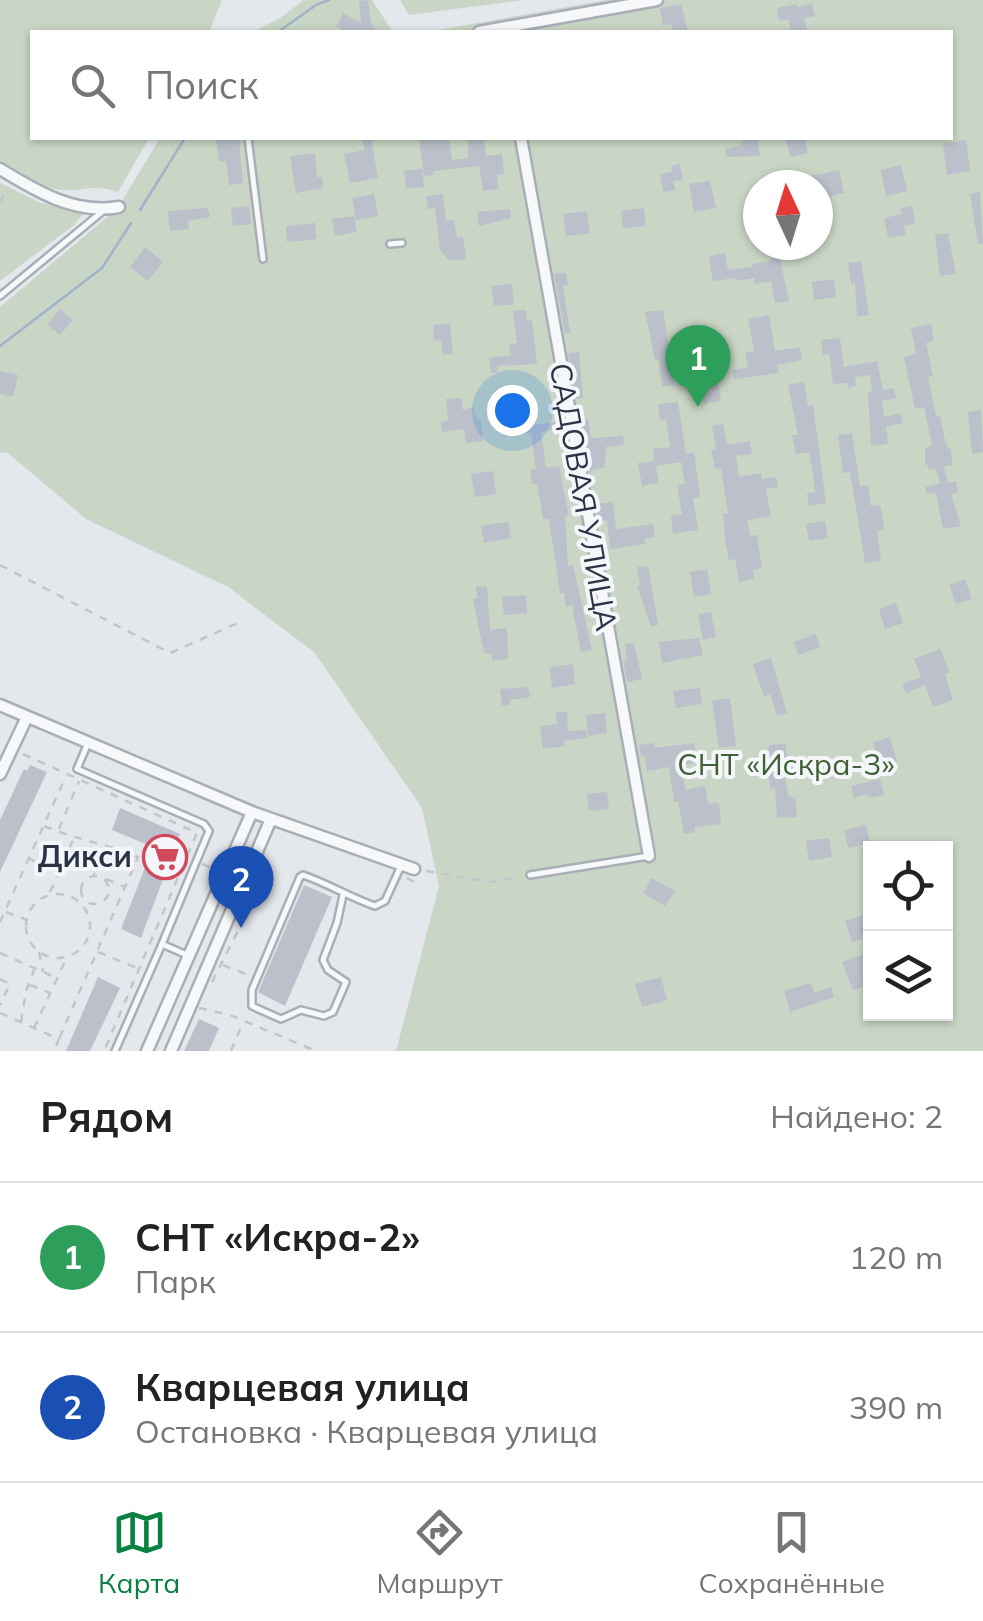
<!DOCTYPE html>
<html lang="ru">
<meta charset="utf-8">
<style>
:root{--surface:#fff;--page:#f6f6f6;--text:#222;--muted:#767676;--line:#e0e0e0;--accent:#0b8043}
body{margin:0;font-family:Mulish,sans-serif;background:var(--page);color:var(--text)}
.controls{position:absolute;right:30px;bottom:30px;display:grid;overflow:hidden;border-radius:0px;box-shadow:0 2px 8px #0004}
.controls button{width:90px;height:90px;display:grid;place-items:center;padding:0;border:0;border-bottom:2px solid var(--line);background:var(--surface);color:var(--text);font:50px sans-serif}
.compass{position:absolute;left:743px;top:170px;width:90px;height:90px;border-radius:50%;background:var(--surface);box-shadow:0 2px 8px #0004;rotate:356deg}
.you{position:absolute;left:512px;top:410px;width:35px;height:35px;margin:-25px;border:8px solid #fff;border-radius:50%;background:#1a73e8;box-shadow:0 0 0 15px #1a73e833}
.badge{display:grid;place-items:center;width:65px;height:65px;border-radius:50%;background:var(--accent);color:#fff;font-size:32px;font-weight:700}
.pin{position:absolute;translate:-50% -82px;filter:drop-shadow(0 2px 5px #0008)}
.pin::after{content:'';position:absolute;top:52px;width:35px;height:30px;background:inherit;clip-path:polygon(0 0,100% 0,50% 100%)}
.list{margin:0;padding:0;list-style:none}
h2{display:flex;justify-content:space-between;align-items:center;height:130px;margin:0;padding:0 40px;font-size:42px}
h2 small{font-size:32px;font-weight:400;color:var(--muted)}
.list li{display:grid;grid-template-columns:65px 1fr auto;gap:30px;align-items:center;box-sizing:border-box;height:150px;padding:0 40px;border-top:2px solid var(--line)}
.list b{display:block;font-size:38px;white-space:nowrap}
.list p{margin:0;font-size:32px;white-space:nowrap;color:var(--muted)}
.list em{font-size:32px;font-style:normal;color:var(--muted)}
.icon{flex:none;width:55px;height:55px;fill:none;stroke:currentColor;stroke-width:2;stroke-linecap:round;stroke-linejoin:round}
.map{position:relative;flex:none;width:983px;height:1051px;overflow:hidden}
.search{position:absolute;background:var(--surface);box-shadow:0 2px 8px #0004;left:30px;right:30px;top:30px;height:110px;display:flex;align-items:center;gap:25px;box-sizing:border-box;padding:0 35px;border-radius:0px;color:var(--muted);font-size:38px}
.sheet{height:430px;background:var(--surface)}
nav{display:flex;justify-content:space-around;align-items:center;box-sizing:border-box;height:140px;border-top:2px solid var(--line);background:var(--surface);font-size:28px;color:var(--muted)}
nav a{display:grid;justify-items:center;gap:5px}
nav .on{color:var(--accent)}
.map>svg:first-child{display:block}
</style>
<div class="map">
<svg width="983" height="1051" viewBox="0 0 983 1051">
<rect width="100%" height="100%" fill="#e4e7ec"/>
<path fill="#c9d6c5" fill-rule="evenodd" d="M0,0H222L209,32H32V138H149L118,192C94,183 82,192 60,190C37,187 19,174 0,161Z
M304,0H372L393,32H252L279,19Z
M400,0H523L409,15Z
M607,0H983V1051H396L439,886L422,808L314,652L228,587L86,519L8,453L0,452V307L117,209L160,138H950V32H426ZM758,185H818V245H758ZM870,848H946V1014H870Z
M0,183L41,203L85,211L74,225L0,281Z"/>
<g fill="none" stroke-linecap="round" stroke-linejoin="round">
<path stroke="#9fb4cc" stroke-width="2.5" d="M278,32L316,5L329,0
M140,210L185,138
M0,346L102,268L131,223"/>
</g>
<path fill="#bbc0ca" d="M368,0L371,22L378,32H347L336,27L343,13L361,23L359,1Z
M681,4L688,32H673L671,24L663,26L660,8Z
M797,4L798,7L812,4L815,16L804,18L808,32H791L788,19L779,21L777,8Z
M216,138H239L243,183L229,185L226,161L219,162Z
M362,138H371L378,178L350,183L344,154L365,150Z
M419,138H449L452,160L468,158V138H484L486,156L502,154L504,174L497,175L498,189L483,191L479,166L433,171V175L424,176Z
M757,138L760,156L726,157L725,149L741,146V141Z
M804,138L808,153L790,157L786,140Z
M966,140L970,171L947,175L943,144Z
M315,153L317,177H322L323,188L296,193L290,156Z
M680,164L683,180L673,181L675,190L663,192L660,174L672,172L671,166Z
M901,165L907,191L886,196L881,170Z
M422,169L424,187L406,189L404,171Z
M839,170L844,193L818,199V185H808L807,177Z
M710,181L716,208L694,212L689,184Z
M980,192L983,244H978L970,194Z
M374,194L378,216L356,220L352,198Z
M443,194L446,221L454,220L457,238L463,237L466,259L450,261L440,250L435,208L428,209L426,196Z
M249,206L251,224L233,226L231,208Z
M912,206L915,224L904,226L906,235L888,238L884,218L902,214L901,208Z
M208,208L210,217L188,221L189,229L170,231L168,211Z
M644,208L646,226L623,228L621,211Z
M510,209L511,218L479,226L477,212Z
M587,211L590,233L566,236L563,214Z
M354,216L357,232L335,236L332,219Z
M315,223L316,239L287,242L286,226Z
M948,233L956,274L940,276L935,235Z
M769,245H787L788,252L779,254L789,301L775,303L771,281L755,284L754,278L735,281V278L713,281L709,256L725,253L728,270L752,267V264L771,261Z
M145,247L163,262L148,281L130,267Z
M861,261L869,315L857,316L855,283L851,284L848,263Z
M566,273L568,285H563L570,333H565L554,274Z
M834,279L836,297L814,300L812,282Z
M512,284L514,304L494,306L491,286Z
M60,309L73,320L60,335L47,325Z
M526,310L527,321L532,320L537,364L497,366L498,373H491L489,358L511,355L509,344L517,343L513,311Z
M663,310L674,385L662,387L659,360H655L645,312Z
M769,315L775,351L800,347L802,360L777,365L778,373L734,379L732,370L748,367L745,353L754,351L748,319Z
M450,323L453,354L443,355L441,340L434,341L433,325Z
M931,324L934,341L926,343L933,376L928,377L936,416L940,415L946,445L951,450L952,465L944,466L948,483L956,481L958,493L951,494L961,526L943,529L936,493L927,494L925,487L940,484L936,468L929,470L928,465H925V449L932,445L924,407L915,409L904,357L916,354L911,328Z
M840,338L844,367L877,361L883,390L894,388L896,398L882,401L884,417L900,413L903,423L886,427L888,444L871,446L868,393L872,392L870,375L855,377L856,386L848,388L847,383L833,384L829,354L823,355L821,340Z
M579,352L583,398L576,399L568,353Z
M0,371L18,375L13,397L0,394Z
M716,371L721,401L704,404L699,374Z
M804,382L808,406L813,405L826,503L809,506L807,493L815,492L813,475L809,452L796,454L792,435H798L788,385Z
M461,398L463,410L473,407L477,420H481L483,441L466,443L464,429L442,432L441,422L448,421L446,399Z
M678,402L686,454L694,452L700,497L693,498L698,530L673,534L671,516L682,514L677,485L685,484L681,462L656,466L659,483L642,486L638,463L654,461L653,449L670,447L666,420H660L658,404Z
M981,410L983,452L972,454L968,412Z
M588,419L591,438L623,436L624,445L606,447L605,467L591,470L592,485L580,420Z
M532,420V425L557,422L558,429L541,432L546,468L559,466L569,516H565L568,566L573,565L592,650L581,652L572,605L566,607L564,593H560L549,519H543L537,484H532L530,470L536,469L531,433L502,436L501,424Z
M723,424L727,445L750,441L752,454L736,456L739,477L761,473L762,479L776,477L778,487L766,489L771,516L747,520L750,536L757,535L762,568L753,570L754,579L739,582L735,559L729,560L725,540L723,514L728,513L721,468L715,469L711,449H716L712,426Z
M852,433L860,486L868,485L871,506L880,505L882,514L884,530L877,531L881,561L865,563L850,472L843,473L838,435Z
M493,471L496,494L475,497L471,474Z
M613,502L616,529L653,524L655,537L644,539L645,544L610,549L607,520L598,521L595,504Z
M825,521L828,538L809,541L806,524Z
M508,522L511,538L484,543L481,526Z
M648,566L658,625L651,626L637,586L640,585L637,567Z
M707,569L711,594L694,597L690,572Z
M965,579L972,599L956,604L949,585Z
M487,586L490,630L507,628L508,659L492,661L491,653H484L473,599L477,598L476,587Z
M526,595L527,613L504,615L502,597Z
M896,603L903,623L885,629L879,609Z
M711,612L716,637L703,640L698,614Z
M816,634L820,647L798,655L793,642Z
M699,638L703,655L662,663L659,642Z
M634,643L642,679L627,682L623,660L627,659L625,644Z
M940,649L950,672L945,674L953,700L933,707L925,685L906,693L902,684L921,677L914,659Z
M771,658L787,713L777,716L770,694L764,697L753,664Z
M573,664L575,684L552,688L550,667Z
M528,687L530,697L510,700V705L502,706L500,689Z
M700,688L702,704L676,708L673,691Z
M730,698L736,746L719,748L712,701Z
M556,712H567L568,731L586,730L587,738L564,741V746L543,749L540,726L557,724Z
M605,713L607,733L588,736L586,715Z
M890,737L897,763L879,767L873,742Z
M654,743V748L694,743L696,763L682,765L685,790L705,786L708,804L719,803L721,824L694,827L695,832L684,834L678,801L674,802L669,767L647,771L645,756H641L639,745Z
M785,743L788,760L781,761L789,797H795L797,817L777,818L775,788L771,789L768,774L773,772L768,746Z
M30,765L47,772L0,872V820L24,769L27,771Z
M880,779L884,795L868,798L867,794L854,798L851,786Z
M607,792L609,809L589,811L587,794Z
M120,808L180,834L141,938L121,929L153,847L112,830Z
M866,825L870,843L848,848L844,830Z
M829,838L832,857L809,861L806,841Z
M652,878L675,891L665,906L643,893Z
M304,885L332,897L285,1006L258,992Z
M870,913V936L852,942L845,921Z
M864,954L870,984L853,990L842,962Z
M98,977L120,988L90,1051H66Z
M661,977L667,1000L642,1007L635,984Z
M811,983L814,993L831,987L834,997L790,1012L784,991Z
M199,1019L219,1028L209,1051H184Z"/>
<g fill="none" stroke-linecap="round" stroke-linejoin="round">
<defs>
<path id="service" d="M248,138L263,259
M390,244L402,243
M0,296L103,211
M88,743L77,769L204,824L209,831L162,944
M530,875L649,856
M343,895L337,923L323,960L328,970L346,982L333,1012L324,1016L301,1010L281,1019L252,1006V990L300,877L303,875C329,884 349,897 375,906L385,901L401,866
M115,1051L162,944L189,956"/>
<path id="minor" d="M479,32L657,0
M521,138L649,856
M0,169C36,191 75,215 119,207
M0,705L252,812L414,869
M0,774L27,717
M147,1051L252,812
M171,1051L271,819"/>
</defs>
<use href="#service" stroke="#a9aeb7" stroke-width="10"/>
<use href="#minor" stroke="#a9aeb7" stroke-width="15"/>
<path stroke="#c2c5cb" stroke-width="2.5" stroke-dasharray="8 8" stroke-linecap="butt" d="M0,202L8,187
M0,565L170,653L240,622
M23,754L197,833L104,1051
M44,826C75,839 107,844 138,857L59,1039
M59,829L79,781
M30,859L59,872
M64,861L95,874
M202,864L214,869
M426,871L491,882L521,877
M81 890a14 14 0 1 1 28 0a14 14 0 1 1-28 0Z
M407,878L421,886
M106,879L125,887
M50,892L73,840
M26 926a32 32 0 1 1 64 0a32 32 0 1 1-64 0Z
M6,912L27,920
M0,922L66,776
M39,952L43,972
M98,952L137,968
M0,953L57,978
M223,965L248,975
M0,979L10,984L0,1005
M212,982L240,927L245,907
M30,985L50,993
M199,1008L230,1015L316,1051
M0,1013L59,1039L54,1051
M21,1022L26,991L34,970
M34,1028L67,957
M231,1051L243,1022"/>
<use href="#service" stroke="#f7f8fa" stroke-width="5"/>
<use href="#minor" stroke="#f7f8fa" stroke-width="10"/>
</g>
<defs>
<symbol id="supermarket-ring" viewBox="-11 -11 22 22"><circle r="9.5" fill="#f4f6f9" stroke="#d1495b" stroke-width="1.5"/><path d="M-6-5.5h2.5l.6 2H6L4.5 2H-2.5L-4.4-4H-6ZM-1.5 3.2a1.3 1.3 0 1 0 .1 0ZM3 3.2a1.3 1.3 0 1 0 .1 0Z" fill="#d1495b"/></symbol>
</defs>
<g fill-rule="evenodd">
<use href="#supermarket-ring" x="140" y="832" width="50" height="50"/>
</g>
<g text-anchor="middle" stroke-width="8" stroke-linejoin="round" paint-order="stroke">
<g font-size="30" fill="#2b3445" stroke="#f4f6f9">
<text transform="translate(583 497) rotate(80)" y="10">САДОВАЯ УЛИЦА</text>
</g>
<g font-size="30" fill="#3f6138" stroke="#f4f6f9">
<text x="786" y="775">СНТ «Искра-3»</text>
</g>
<g font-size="30" font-weight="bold" fill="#2b3445" stroke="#f4f6f9" text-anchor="end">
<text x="132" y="867">Дикси</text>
</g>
</g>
</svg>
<div class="controls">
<button><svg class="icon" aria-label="locate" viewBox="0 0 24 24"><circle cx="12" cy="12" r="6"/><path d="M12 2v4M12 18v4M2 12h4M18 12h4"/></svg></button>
<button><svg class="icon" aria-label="layers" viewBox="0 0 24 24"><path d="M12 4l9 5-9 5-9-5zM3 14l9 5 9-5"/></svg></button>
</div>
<svg class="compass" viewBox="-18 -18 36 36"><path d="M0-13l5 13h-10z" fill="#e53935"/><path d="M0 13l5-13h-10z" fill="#767676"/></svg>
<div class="you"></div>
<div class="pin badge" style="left:698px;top:407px;background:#2e9e5b">1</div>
<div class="pin badge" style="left:241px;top:928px;background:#1a4fb4">2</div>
<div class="search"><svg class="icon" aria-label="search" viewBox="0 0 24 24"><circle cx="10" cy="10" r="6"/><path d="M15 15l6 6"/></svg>Поиск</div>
</div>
<section class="sheet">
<h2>Рядом<small>Найдено: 2</small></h2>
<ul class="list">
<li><span class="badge" style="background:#2e9e5b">1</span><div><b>СНТ «Искра-2»</b><p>Парк</p></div><em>120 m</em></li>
<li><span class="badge" style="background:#1a4fb4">2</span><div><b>Кварцевая улица</b><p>Остановка · Кварцевая улица</p></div><em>390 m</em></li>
</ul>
</section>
<nav>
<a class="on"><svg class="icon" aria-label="map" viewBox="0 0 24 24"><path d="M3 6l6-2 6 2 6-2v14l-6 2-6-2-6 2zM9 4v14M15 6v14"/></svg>Карта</a>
<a><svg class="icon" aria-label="directions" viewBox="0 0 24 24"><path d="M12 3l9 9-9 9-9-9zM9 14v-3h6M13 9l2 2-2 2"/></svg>Маршрут</a>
<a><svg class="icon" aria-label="saved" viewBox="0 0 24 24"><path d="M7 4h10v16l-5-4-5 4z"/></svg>Сохранённые</a>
</nav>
